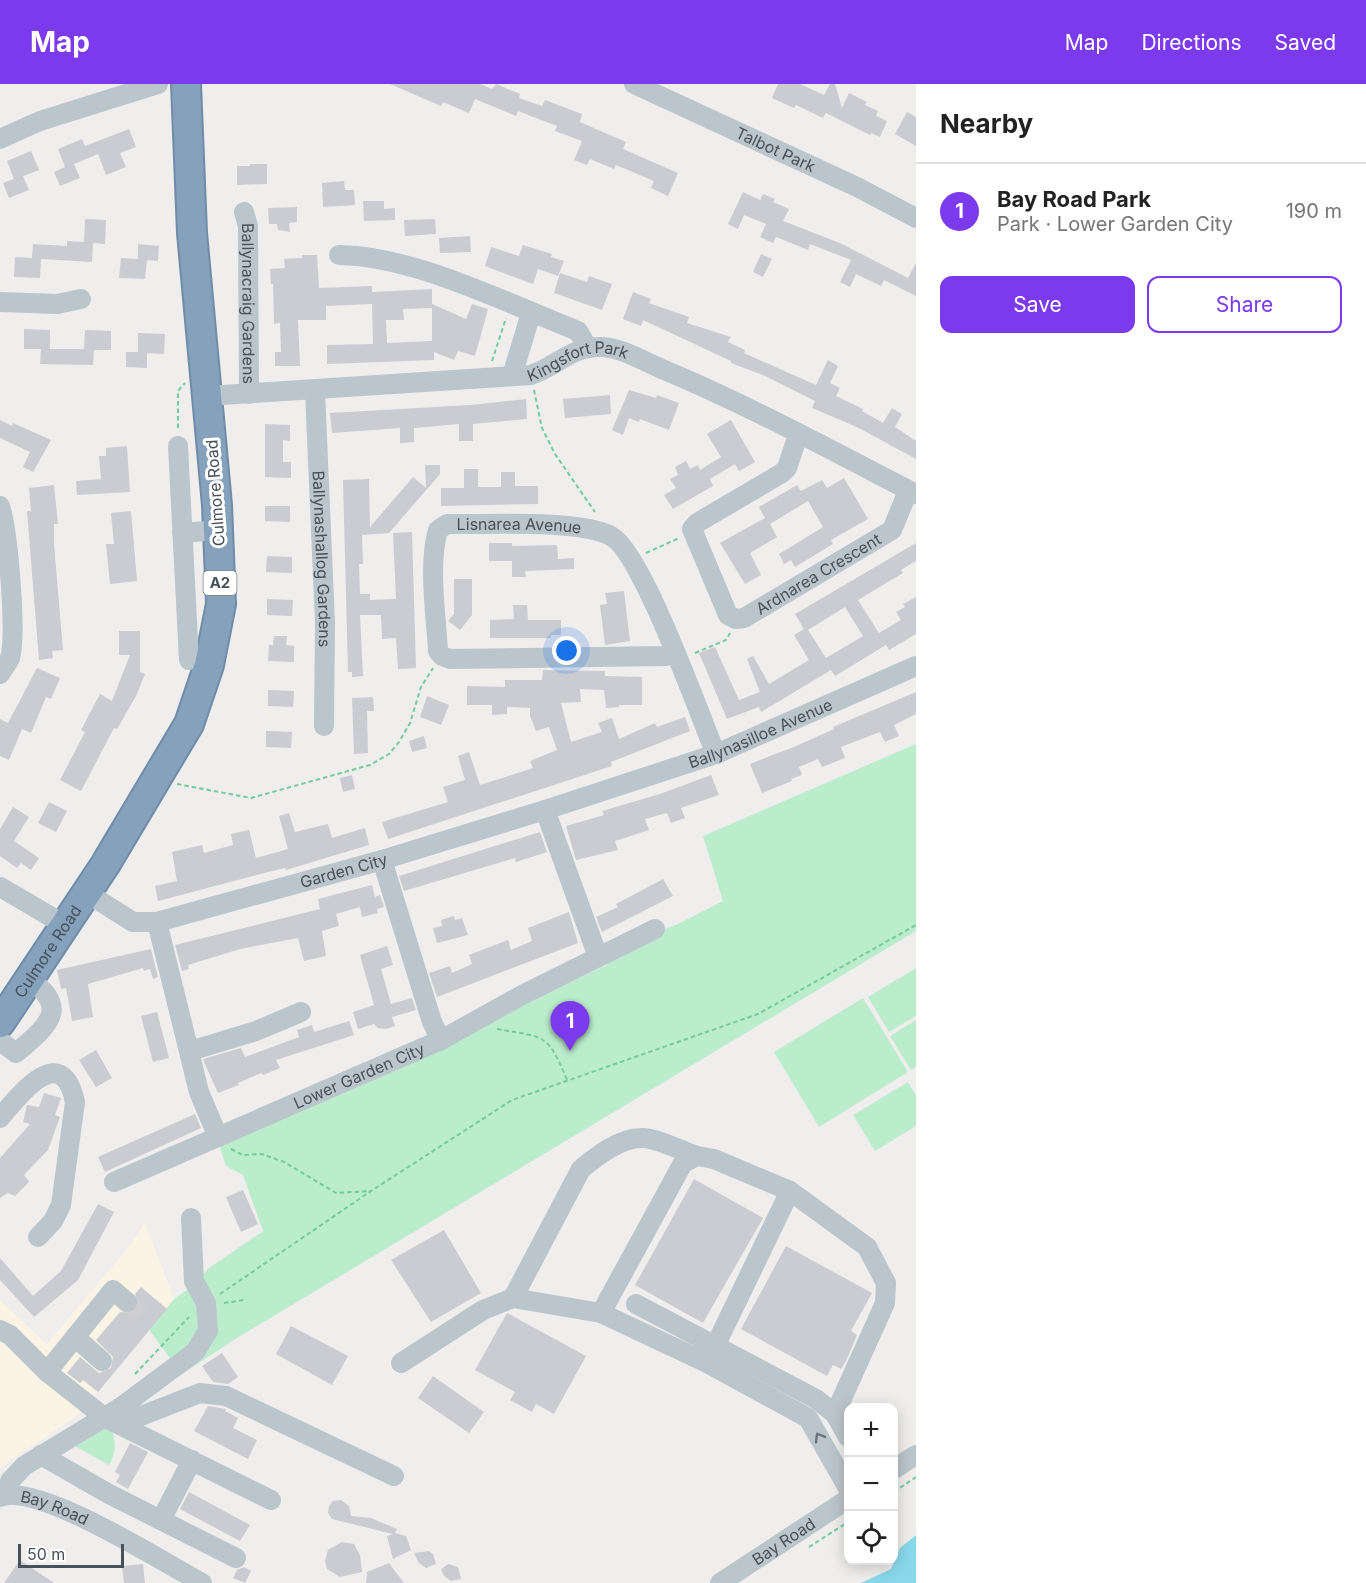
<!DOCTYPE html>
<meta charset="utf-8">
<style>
:root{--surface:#fff;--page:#f2f2f2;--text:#222;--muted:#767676;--line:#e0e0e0;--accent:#7c3aed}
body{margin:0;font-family:Inter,sans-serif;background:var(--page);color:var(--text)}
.controls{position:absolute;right:18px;bottom:18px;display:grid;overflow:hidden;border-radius:12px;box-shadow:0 3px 15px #0003}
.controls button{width:54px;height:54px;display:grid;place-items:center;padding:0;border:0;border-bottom:2px solid var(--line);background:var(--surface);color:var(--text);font:30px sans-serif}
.scale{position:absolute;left:18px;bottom:15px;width:106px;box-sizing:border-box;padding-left:6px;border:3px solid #46515a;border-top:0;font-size:16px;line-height:21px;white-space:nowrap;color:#46515a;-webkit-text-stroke:4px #fff;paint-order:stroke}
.you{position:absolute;left:567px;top:567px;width:21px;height:21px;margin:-15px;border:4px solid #fff;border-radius:50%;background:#1a73e8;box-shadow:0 0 0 9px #1a73e833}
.badge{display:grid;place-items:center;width:39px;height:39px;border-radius:50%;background:var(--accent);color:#fff;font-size:20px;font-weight:700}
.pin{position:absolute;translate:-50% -50px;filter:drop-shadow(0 2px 3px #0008)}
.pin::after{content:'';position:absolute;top:32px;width:21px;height:18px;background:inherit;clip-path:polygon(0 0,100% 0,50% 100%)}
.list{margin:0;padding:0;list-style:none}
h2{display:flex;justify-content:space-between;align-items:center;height:78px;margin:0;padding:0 24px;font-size:26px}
h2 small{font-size:20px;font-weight:400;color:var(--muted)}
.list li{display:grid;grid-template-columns:39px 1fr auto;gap:18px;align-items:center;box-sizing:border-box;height:96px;padding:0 24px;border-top:2px solid var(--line)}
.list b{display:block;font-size:22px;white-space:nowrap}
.list p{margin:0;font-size:20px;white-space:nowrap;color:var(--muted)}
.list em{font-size:20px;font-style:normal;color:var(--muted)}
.actions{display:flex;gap:12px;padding:18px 24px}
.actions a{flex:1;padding:14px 0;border:2px solid var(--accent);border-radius:12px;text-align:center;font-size:21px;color:var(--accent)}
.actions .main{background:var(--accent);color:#fff}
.icon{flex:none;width:33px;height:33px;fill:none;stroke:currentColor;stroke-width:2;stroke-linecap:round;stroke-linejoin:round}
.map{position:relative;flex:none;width:916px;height:1499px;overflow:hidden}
header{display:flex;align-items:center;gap:36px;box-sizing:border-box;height:84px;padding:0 30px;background:var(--accent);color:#fff}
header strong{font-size:28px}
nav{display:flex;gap:33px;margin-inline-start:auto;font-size:21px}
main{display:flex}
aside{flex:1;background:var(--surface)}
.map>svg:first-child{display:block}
</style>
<header>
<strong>Map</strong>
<nav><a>Map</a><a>Directions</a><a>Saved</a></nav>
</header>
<main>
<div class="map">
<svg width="916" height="1499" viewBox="0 0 916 1499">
<rect width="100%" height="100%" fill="#f0eded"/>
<path fill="#fbf4e5" d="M145,1138L174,1215L80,1329L0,1384V1217L47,1260L132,1159Z"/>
<path fill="#bbedcd" d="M916,660V847L232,1257L182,1290L149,1246L174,1215L194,1201L209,1184L263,1147L243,1091L226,1082L219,1061L607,881L603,867L678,840L723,817L703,752Z
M916,884V932L889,948L868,913Z
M863,914L908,988L819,1043L774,968Z
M916,936V983L911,986L890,952Z
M908,998L916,1011V1042L875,1067L853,1031Z
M101,1342L111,1343C116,1358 117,1367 109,1381L73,1361Z"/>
<path fill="#89d8ea" d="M916,1451V1499H861L891,1485L900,1464Z"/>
<path fill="#caccd2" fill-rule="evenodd" d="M390,0H480L492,5L496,0L520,10L519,14L542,22L545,16L582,30L580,38L626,58L623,65L678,89L668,112L651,104L654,97L616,81L614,85L590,75L587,81L574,76L582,57L555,47L557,42L518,27L516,32L475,15L469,29L443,18L441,22Z
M778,0H800L824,11L830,0H835L842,24L849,9L867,18L865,21L878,27L876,32L887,37L880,53L871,49L870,51L826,29L823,34L796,21L794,24L772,14Z
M907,28L916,33V62L895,50Z
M129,45L136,63L120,69L126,83L106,91L98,70L74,80L80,94L60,102L54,88L65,83L58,65L82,55L85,62Z
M31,67L39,86L23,92L29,106L9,114L3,99L14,95L7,77Z
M250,80H267V100L237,101V82H250Z
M344,97L345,106H354L355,121L323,123L322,99Z
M743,108L760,116L763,110L775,115L773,118L789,125L783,137L840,159L908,194L916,179V212L884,196L881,202L856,190L850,203L840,198L851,176L810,160L808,166L776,153L773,159L760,153L766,140L744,131L738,145L728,140Z
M363,117H384V125L395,124V136L364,137Z
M297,123V138L289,139L290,148L278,146L277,140H269L268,124Z
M85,135L106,136L105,160L93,159L92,178L41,175L40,194L14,193L15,173L32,174L33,160L67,162V157L84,158Z
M435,135L436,150L405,152L404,136Z
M470,152L471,168L440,169L439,154Z
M138,160L159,162L158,177L147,176L145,195L119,194L121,174L138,175Z
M523,161L552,170L551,173L564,177L558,192L538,185L533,200L485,182L491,163L519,172Z
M761,170L772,175L763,193L753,188Z
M302,171H317L319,204L372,202V208L432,205V220L466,235L472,220L488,225L475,272L458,267L454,276L434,268V276L327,280V261L373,260L372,220L326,222V236H298L300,282H275V268H281L280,239L274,240L273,200H271L270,185L285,184L284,175L302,174ZM432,224V257L387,259L386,236H404L403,225Z
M560,189L587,198L589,192L612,200L602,226L554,209Z
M633,208L651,215L649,219L689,233L687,239L731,253L728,258L745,266L744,269L816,301L828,276L838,282L830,299L840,304L836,312L863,325L862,327L883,339L892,324L902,330L895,343L916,357V375L857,343L812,324L815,317L763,291L731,279V277L643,236L641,242L623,235Z
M24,245L50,246V265H84L85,246L111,247V266H94L93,281L40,280L41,265H24Z
M138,249L165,250L164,270L147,269V284L126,283V268H138Z
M629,306L656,314L657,311L679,319L669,346L640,335L639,338L629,334L623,351L612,346Z
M610,311L611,330L565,334L563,315Z
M526,315L527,335L473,340V357H459V340L414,344V358L400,359V344L332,349L330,329L471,321Z
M0,336L12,342L13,339L51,356L33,388L23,383L30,368L0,354Z
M731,336L755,378L739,387L735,380L710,395L713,402L673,425L664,411L676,404L670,395L678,391L675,383L686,377L690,385L698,381L700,386L721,373L707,350Z
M265,340L290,341V357L283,356V378H291V394L265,393Z
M127,362L130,408L77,411L76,397L101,395L99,372H106V364Z
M425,381H440V390L389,449L362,451L363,480H359L360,510H370V516L396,515L393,449L412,448L416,584L398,585L396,554L382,555L381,531H360L363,592L352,593V588H348L343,396L369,395L370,443L413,393L426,404Z
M464,385H478V403H501V388H515V402H538V420L441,422V404H464Z
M844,394L868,435L831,456L833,460L795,483L791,476L784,480L779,470L823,443L808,417L770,440L777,453L750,469L761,491L745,500L720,459L765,434L759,423L797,401L801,407L822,396L827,404Z
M54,401L58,440H54V460L63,566L52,567L53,574L39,576L27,427H31L29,404Z
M265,422H290V438L265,437Z
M131,427L137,497L110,500L106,460H114L111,429Z
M489,459H512V462L557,461L558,475L574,474V485L525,487L526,493H512V477H489Z
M916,459V477L901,486L903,489L858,516L879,549L901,536L896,528L905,523L903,520L916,513V550L889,566L886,561L835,592L831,586L761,628L759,623L727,635L699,569L715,563L739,616L760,608L747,575L753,572L769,600L809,576L794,551L804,545L795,530ZM845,523L863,552L826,574L808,546Z
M267,472L292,473V489L266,488Z
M454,495H472V531L460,546L448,537L454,530Z
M624,507L630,557L605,561L600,521L607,520L605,509Z
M267,515L293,516L292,532L267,531Z
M513,521H527L528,536H561V551H551V554H490V536L514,535Z
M119,547H140V588L145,590L136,612L117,645L114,644L81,707L60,696L85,648L81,646L100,610L112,617L130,571H119Z
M274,552H287L286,561L294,562V578L268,577L269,561H273Z
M37,584L60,594L51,615L46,613L31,649L22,645L9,676L0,672V635L8,639Z
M543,586L605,587V592L642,593V621H619V623L606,624L604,606L580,605L581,618L561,619L571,658L602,648L598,639L612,634L619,655L655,639L657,643L685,633L690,647L611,678L612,682L388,755L382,738L448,718L443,703L465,696L458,672L469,668L480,701L533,684L530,677L557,666L549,643L536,647L530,632V624L507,623V630L492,631V621H467V602L505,603V596H542Z
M268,606L294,607L293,623L268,622Z
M916,608V630L894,641L899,652L885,658L880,648L841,663L845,674L822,683L818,675L799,683L802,691L791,695L792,697L762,709L750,680L794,663L834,645L833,643Z
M427,612L449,621L441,641L420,633Z
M373,613L374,627H367L368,669L354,670L352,614Z
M266,647L292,648L291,664L266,663Z
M424,652L427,664L412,668L409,657Z
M352,691L355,705L343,708L340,694Z
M711,691L719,711L681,724L685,734L671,739L667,729L645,735L649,746L615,757L618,766L576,776L566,742L604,731L602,727L660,710Z
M49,718L67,727L56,748L38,739Z
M13,723L29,733L14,757L39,774L31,786L21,779L17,784L0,772V745Z
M289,729L295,748L328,740L332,754L365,744L369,761L286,786L285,784L268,788L158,817L155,802L177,797L172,768L202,761L204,769L233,761L231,750L249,746L256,774L288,765L279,732Z
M540,748L547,768L516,778L515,774L404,807L399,792Z
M663,795L673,812L602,848L596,833L618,823L616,820Z
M372,801L375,813L380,811L384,823L377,825L378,829L362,833L360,823L336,830L339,842L322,847L326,872L304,877L298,854L240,865L188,881L189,885L182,887L175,861L320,825L318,815Z
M569,828L578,859L437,913L429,889L450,882L452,889L472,880L469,871L508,856L511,866L532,857L528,844Z
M454,832L455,836L462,834L468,851L437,859L433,844L442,842L441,836Z
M387,862L393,881L381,885L391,920L412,914L416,926L392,933L395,942L386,945L378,944L374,940L358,945L353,928L374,921L360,871Z
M151,865L158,893L153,895L150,885L144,887L143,884L88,900L93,933L72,937L66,904L61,905L57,886Z
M157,928L169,974L153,978L141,932Z
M349,937L354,951L276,976L280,984L263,991L261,989L238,999L239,1001L218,1009L204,978L203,975L241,964L245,973L299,953L297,946L312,941L314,948Z
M96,966L112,994L96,1003L79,976Z
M44,1009L61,1014L55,1031L60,1033L48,1066L24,1091L29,1098L15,1112L8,1109L0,1114V1074L30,1040L23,1038L27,1021L39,1023Z
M195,1030L201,1044L105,1088L98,1073Z
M694,1095L763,1134L703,1239L635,1201Z
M243,1106L258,1140L241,1148L226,1113Z
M98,1120L114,1128L78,1196L34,1233L0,1196V1174L33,1212L61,1187Z
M444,1146L481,1209L431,1238L391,1176Z
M786,1162L872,1209L851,1247L857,1251L846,1277L841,1285L833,1281L827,1292L741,1245Z
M141,1203L167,1225L98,1308L83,1296L80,1299L67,1289L80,1273L99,1289L111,1284L113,1273L96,1256L120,1228L130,1229L136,1225L139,1220L135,1210Z
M507,1229L586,1272L554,1330L536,1320L532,1328L510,1316L515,1308L475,1286Z
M291,1242L348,1272L332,1301L276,1270Z
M222,1269L238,1293L228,1300L213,1298L202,1282Z
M433,1292L484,1328L469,1349L418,1314Z
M208,1322L226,1325L225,1327L238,1334L233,1344L257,1356L248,1375L194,1347Z
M130,1359L148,1368L128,1405L116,1398L120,1391L115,1388Z
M189,1408L250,1441L240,1457L180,1425Z
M341,1416L349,1422L351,1432L371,1434L397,1445L395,1449L406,1452L411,1466L393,1475L387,1452L393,1450L332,1435L328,1429L329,1422L333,1417Z
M342,1458L354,1460L360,1471L362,1488L340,1493L327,1485L325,1477L328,1466Z
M429,1467L433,1470L436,1480L426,1484L419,1479L414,1469Z
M20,1476L54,1499H4Z
M389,1479L404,1499H366L367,1488Z
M143,1480L145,1499H124L122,1482Z
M448,1480L458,1483L461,1495L451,1497L444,1492L441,1485Z
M244,1483L251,1487L245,1499L233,1494L237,1486Z"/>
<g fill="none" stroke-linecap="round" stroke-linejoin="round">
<path stroke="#ceced0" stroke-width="20" stroke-dasharray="20 10" stroke-linecap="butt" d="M127,1218L141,1230"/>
<defs>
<g id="highway">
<path id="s11" d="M0,939L105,781L189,640L209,581L221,520L217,421L192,149L186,0"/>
</g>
</defs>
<use href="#highway" stroke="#708ca7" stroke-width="32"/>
<path stroke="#74cb9e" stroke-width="2" stroke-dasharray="4.5 3" stroke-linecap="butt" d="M492,277L506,234
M534,306L542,344L555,370L595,428
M178,344V307L185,299
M646,469L679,454
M695,569L726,556L730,549
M177,700L251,714L370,681L389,670L399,658L410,639L421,603L433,584
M497,945C548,954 547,949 568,998
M231,1065L243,1071L262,1070L284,1078L336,1109L370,1107
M220,1210L371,1107L512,1016L758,930L916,841
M224,1219L244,1216
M135,1290L189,1233
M894,1408L916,1393
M809,1463L848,1438"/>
<g stroke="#bbc5cc" stroke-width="20">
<path id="s1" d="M634,0L857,103L916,134"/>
<path d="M0,55L40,37L158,0"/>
<path id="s2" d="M244,128L248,142L249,310"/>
<path d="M339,171C415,172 506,219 578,247L588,264"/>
<path d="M0,218L57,220L81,215"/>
<path d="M512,292L531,229"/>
<path id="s3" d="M315,307L325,539L324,642"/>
<path id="s4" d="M207,312L531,291C557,282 572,262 602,263C622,264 643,277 662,285C748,321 833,367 916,410"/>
<path id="s5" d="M798,351L787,384L782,389L697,439L692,445L728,531L736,535L744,534L892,446L908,407"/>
<path d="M178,362L189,576"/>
<path d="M0,422C8,447 17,550 10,574C8,579 3,585 0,590"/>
<path d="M182,449L218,446"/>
<path id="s6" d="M674,569L666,572L450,575L442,572L438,567C436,531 428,480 438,446L447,440C487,441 577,435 611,452C642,468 699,630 716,670"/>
<path d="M545,726L598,873"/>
<path d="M382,776L432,938L441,956"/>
<path d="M0,803L65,841"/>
<path id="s7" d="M87,809L133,838H157L382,776L545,726L716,670L916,582"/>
<path d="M157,838L199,1008L218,1053"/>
<path d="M0,957L16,969C46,943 72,925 29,895"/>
<path d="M190,967L256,947L301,928"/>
<path d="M0,1034C20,1010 62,956 75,1018L61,1121L53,1137L38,1153"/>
<path id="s8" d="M114,1098L441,956L522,911L655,845"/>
<path d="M790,1107L707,1279L808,1334L848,1404"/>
<path d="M513,1214L581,1085C597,1072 621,1053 643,1054C660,1055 681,1067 697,1072"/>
<path d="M636,1220L816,1315L835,1330L848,1353"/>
<path d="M0,1246L10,1251L47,1288L104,1333L271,1416"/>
<path d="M75,1253L102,1277"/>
<path d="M401,1279L483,1226L513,1214L601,1229"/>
<path d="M707,1279L601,1229L683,1079L697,1072L714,1075L790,1107L867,1163L886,1199L885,1219L835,1330"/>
<path d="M47,1288L113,1206L127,1218"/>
<path d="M121,1323L141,1332L200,1309L226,1312L394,1392"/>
<path d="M41,1371L109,1410L236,1474"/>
<path d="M894,1385L916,1371"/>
<path d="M8,1409L10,1397L24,1382L121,1323L195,1268L208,1247L206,1219L194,1197L191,1134"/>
<path id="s9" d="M0,1413C38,1398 163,1478 202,1499"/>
<path d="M161,1436L192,1376"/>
<path id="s10" d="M720,1499L848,1415"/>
</g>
<use href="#highway" stroke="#85a1bc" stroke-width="28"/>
</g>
<defs><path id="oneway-chevron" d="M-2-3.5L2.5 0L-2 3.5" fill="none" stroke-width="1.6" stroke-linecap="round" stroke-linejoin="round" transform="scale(1.5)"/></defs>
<use stroke="#69747c" href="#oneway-chevron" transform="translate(819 1353) rotate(-120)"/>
<g text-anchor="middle" stroke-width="6" stroke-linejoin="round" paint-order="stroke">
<rect fill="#fff" stroke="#7e858c" stroke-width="1.5" x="203.5" y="487" width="33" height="24" rx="4.5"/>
<g font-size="15" font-weight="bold" fill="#46515a">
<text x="220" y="504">A2</text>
</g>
<g font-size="16" fill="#46515a" stroke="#fff">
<text dy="6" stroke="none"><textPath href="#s1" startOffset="156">Talbot Park</textPath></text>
<text dy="6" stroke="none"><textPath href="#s2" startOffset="92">Ballynacraig Gardens</textPath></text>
<text dy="6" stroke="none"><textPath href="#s4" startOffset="375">Kingsfort Park</textPath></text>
<text transform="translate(215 409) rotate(-94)" y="6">Culmore Road</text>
<text dy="6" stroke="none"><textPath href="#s6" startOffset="444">Lisnarea Avenue</textPath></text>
<text dy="6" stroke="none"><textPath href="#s3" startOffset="168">Ballynashallog Gardens</textPath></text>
<text dy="6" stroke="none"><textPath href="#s5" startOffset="345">Ardnarea Crescent</textPath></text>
<text dy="6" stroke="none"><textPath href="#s7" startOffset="711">Ballynasilloe Avenue</textPath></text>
<text dy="6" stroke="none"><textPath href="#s7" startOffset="272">Garden City</textPath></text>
<text dy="6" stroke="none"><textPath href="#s11" startOffset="86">Culmore Road</textPath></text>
<text dy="6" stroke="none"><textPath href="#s8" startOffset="267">Lower Garden City</textPath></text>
<text dy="6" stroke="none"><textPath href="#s9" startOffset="57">Bay Road</textPath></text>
<text dy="6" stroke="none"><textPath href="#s10" startOffset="76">Bay Road</textPath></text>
</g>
</g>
</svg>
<div class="controls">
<button>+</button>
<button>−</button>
<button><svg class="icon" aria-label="locate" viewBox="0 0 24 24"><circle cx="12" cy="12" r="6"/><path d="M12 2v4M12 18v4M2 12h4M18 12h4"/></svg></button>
</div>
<div class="scale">50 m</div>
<div class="you"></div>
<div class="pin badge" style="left:570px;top:967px">1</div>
</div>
<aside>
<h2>Nearby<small></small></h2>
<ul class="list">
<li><span class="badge">1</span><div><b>Bay Road Park</b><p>Park · Lower Garden City</p></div><em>190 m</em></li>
</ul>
<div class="actions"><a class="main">Save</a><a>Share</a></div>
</aside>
</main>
